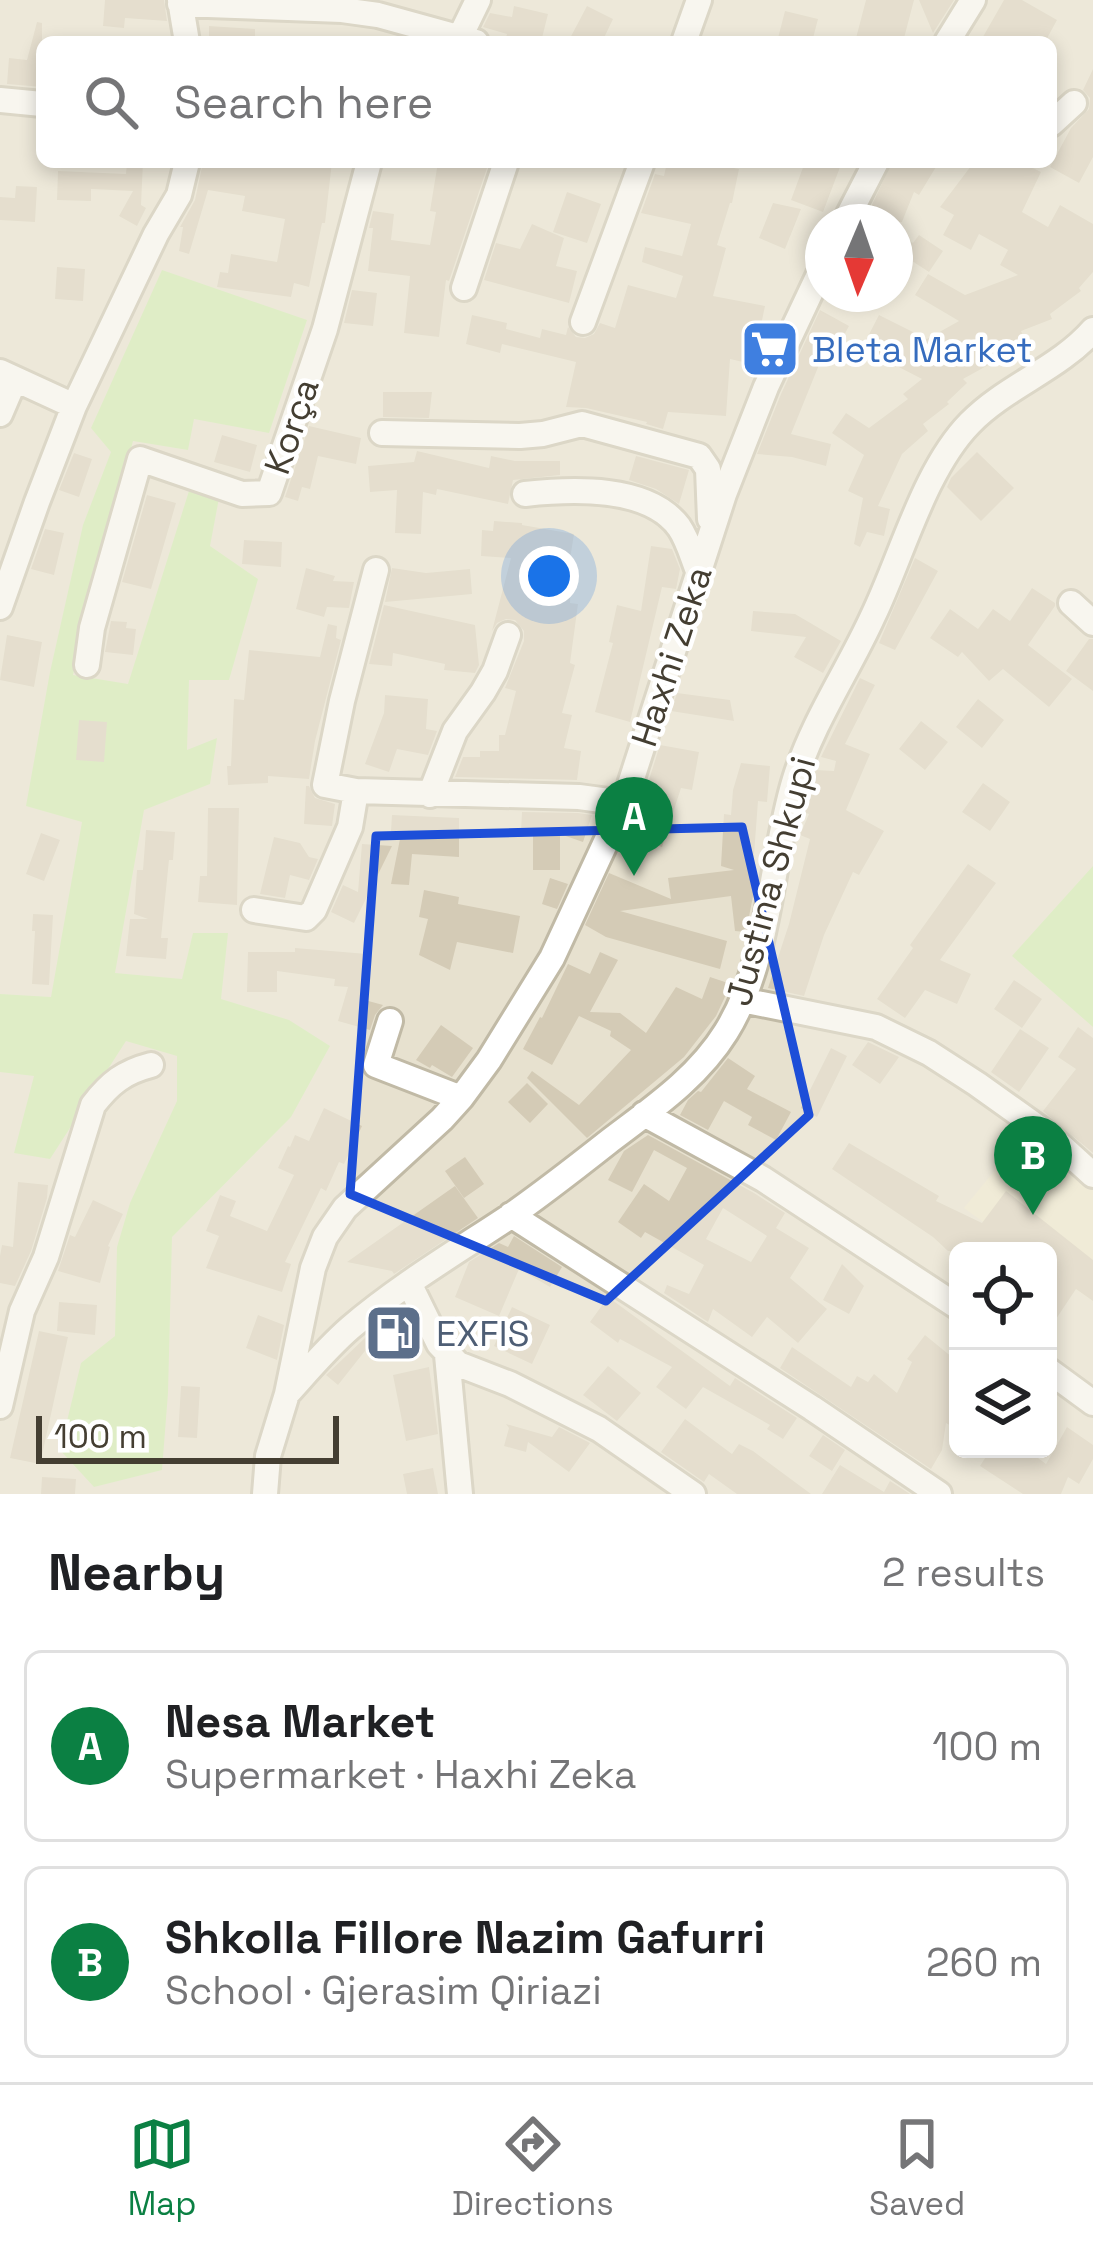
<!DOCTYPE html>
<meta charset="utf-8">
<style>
:root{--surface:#fff;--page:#f6f6f6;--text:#202124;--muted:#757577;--line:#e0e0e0;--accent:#0b8043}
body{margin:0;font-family:"Space Grotesk",sans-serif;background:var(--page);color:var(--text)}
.controls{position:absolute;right:36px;bottom:36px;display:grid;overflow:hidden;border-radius:18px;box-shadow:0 6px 18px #0003}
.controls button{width:108px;height:108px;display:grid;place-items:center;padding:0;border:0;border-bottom:3px solid var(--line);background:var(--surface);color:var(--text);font:60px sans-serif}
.compass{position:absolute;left:805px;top:204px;width:108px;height:108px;border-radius:50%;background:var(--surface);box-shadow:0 6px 18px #0003;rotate:182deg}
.scale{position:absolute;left:36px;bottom:30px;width:303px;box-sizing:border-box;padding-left:12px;border:6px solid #443e32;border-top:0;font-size:33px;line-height:42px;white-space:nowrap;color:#443e32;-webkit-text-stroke:9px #fff;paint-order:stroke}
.you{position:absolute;left:549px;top:576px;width:42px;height:42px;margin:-30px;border:9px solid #fff;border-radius:50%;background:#1a73e8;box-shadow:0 0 0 18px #1a73e833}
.badge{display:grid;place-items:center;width:78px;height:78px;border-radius:50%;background:var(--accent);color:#fff;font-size:39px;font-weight:700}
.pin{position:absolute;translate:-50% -99px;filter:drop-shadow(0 3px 6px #0008)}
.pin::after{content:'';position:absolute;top:63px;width:42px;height:36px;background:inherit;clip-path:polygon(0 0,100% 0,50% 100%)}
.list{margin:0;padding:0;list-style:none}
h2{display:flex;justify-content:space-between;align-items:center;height:156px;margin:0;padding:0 48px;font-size:51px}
h2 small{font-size:39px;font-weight:400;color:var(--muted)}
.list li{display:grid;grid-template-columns:78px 1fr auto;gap:36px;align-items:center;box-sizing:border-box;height:192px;margin:0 24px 24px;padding:0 24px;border:3px solid var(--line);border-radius:18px}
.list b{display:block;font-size:45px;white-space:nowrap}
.list p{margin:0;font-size:39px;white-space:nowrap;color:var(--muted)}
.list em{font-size:39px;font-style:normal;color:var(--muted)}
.icon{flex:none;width:66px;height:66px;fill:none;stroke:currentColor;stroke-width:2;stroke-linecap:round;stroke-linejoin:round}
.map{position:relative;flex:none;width:1093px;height:1494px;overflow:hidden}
.search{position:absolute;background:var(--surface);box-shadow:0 6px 18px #0003;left:36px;right:36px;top:36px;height:132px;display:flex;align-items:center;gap:30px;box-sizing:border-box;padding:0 42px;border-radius:18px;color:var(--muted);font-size:45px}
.sheet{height:588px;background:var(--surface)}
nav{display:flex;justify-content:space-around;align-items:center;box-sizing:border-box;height:168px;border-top:3px solid var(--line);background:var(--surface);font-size:33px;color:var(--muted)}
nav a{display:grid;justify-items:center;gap:6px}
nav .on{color:var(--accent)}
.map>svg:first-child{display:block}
</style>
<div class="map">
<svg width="1093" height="1494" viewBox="0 0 1093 1494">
<rect width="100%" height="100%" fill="#f3efe1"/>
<path fill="#e7e1cf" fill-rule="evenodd" d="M0,0H1093V1494H0ZM42,42H1051V162H42ZM823,222H895V294H823ZM958,1251H1048V1449H958Z"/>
<path fill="#eee6c9" d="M1028,1130L1093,1185V1301L1048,1269V1251H1024L964,1208Z"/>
<path fill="#c7eca5" d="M162,270L307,320L269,433L194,419L188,450L133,441L73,675L128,684L189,491L219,498L210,546L258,579L229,680H189L187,750L217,738L210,784L144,810L115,973L182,979L193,933H228L221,999L289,1020L330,1046L291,1117L172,1237L168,1393L162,1470L94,1487L60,1450L81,1363L115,1336L117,1247L130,1203L177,1101V1056L126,1041L50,1159L14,1153L34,1076L0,1072V994L51,997L82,822L26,806L50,672L83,525L111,452L91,428Z
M1093,866V1027L1012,956Z"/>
<path fill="#d4cbb6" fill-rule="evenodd" d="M105,0H164L167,21L125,18L124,28L103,26Z
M866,0H914L903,42L875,38L874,42H855Z
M919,0H954L933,33Z
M1004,0H1022L1057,20L1045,42H980Z
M514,6L548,14L541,42H505L507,34L483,27L490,13L512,17Z
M587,6L613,19L602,42H568Z
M785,11L818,19L812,42H777Z
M37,22L42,23V87L7,84L9,58L27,60Z
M209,26L255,29V42H209Z
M1093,69V157L1079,183L1050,167L1071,128L1089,109L1090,98L1083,90Z
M127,162H143L141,205L146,208L137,226L119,216L133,191L91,189V201L57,200L58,171L126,174Z
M203,162H332L325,223H322L309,287L294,283L291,297L217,287L220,272L228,273L231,254L277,262L285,219L242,211L245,196L208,190L189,254L179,251L183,227H180L195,200Z
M438,162H489L449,281L446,280L439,337L404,333L410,276L368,271L373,228H369L373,211L394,214L391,240L430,245L436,212L430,211Z
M667,162H724L723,166L739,169L732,203H730L717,245L726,248L713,296L765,306L759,335L751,333L743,362L730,359L726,416L668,412L663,429L646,424L647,422L586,408L566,407L576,362L502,344L500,353L466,344L472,315L507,323L506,329L540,338L542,329L566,335L568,327L576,337L585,338L594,334L600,323L615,328L628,285L676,298L683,276L642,262L645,247L682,256L691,224L641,213L655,174L664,176Z
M805,162H842L823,212L791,200Z
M892,162H939L919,195L914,192L902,222H864Z
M974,162H1021L1041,172L1022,212L1048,227L1060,205L1093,224V272L1079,288L1081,291L1050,314L1052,319L1021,331L1027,344L998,356L1001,358L963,379L967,383L947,402L949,404L923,424L928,431L902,454L878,506L890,509L884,536L867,532L860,547L854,544L863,498L848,491L864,455L832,433L846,413L869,428L908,399L903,394L922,379L862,348L879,315L927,339L959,321L915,295L928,274L965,295L1018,275L1000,265L1008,250L979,234L971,250L943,235L954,215L940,207Z
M16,186L37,187L35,222L0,220V197L15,198Z
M567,192L601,204L587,243L553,232Z
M773,203L801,209L785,249L759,238Z
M532,224L564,238L556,266L577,271L569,303L484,280L496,243L520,249Z
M895,231L913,243L919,235L943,251L929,272L895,250Z
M57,267L85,269L83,301L55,299Z
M352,290L377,293L373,326L344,323Z
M820,310L849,326L831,359L823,355L791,434L831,444L826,466L792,457L757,454L781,394Z
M383,392H432L429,418L383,417Z
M309,426L361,438L356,464L318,456L310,489L302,487L298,501L285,497Z
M222,435L257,445L250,472L214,462Z
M417,451L489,468L491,456L515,461H560V475L513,480L508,504L437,489L436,495L423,492L421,534L395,533L397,490L370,492L368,466L414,462Z
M977,452L1014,488L981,521L947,487L951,478Z
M74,453L92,459L79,497L59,490Z
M636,456L689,470L679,504L656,489L629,480Z
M147,495L176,503L151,589L122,582Z
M494,521L522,523V525L574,534L569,566H572L570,603L578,604L570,663L575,665L562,713L572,715L564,748L581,751L577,780L455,777L463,757H480V751H499V735H505L516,691L505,688L524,641V631L515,620L506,619L497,623L492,631L511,558L481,556L482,530L493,531Z
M45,529L64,533L54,575L31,569Z
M244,540L282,542L281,567L242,564Z
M651,546L672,549L680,569L676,589L662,587L630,722L595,712L613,643L609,642L617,605L641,611Z
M915,558L938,571L895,650L879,643Z
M306,568L335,576L333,581L354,582L349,608L327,607L324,617L296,609Z
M392,568L426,573L470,569L472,594L385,602Z
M1032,588L1055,603V606L1028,645L1072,679L1049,707L1003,669L989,681L962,652L958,657L930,638L950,609L978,629L993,609L1010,621Z
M384,605L475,625L479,665L475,673L444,670L445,664L393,653L392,666L369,664Z
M753,611L795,614L841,641L823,673L794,657L806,637L751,631Z
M111,621L127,622L126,628L136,629L133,655L105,652Z
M328,624L337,626L336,638L341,640L315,741L309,779L268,776V783L228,785L227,766H231L234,699L244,700L249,650L320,657Z
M7,635L42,642L34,687L0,680Z
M1089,639H1093V691L1066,671Z
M860,678L875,685L845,744L870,754L846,810L884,831L859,875L853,872L824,935L804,996L768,988L789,924L810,839L800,835L809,814L803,812L813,785L811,784L816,770L834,771L836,761L821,757Z
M677,693L730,700L734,721L671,711Z
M385,695L428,699L426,729L437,731L428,755L397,749L389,772L365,764L384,713Z
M978,699L1004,720L982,748L956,727Z
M79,720L107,722L104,762L76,760Z
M921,721L948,742L925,770L899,749Z
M660,745L699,752L692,790L681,788L662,847L627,835L640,808Z
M741,763L770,766L767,802L758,801L754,855L752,891H754L746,932L735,931L731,896L620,911L727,941L720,969L606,937L585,925L609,873L671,899L668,878L734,870L721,866L724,814L731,815L733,790Z
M983,783L1010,802L990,831L962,812Z
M306,786H309L315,798L335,804L332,826L304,824Z
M208,808H239L237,905L198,902L200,876H207Z
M522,812L578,813L592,815L583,842L560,834V870H533V830L521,831Z
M392,815L459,818V857L412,854L409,885L391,884L401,834L391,831Z
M146,830L175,832L173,860H169L161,938H168L166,959L126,956L130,919H148L134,914L137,870H143Z
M41,833L60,840L44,881L26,874Z
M274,837L300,843L309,857L318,859L309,880L290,875L285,898L260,894Z
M362,844L392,846L354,923L331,912L343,885L358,892Z
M968,864L996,883L940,960L971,974L957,1004L925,990L905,1018L877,999L913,948L910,945Z
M550,878L568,884L557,909L542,904Z
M424,890L459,897L458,904L520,916L513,953L457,942L450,970L419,955L428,919L419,917Z
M33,914L53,915L49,985L32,984L35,931H32Z
M295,948L367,954L361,999L383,1005L375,1015L370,1030L338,1021L348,987L334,986L335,979L277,971V992H247L248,952H295Z
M600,952L618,960L590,1012L620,1013L646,1033L676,987L702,999L710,977L731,984L716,1016L684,1057L587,1138L527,1078L532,1071L579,1105L631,1050L610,1036L611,1031L579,1016L552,1065L523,1049L540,1017L542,1018L568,964L590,974Z
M1014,980L1042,999L1022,1028L994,1009Z
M441,1025L473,1048L452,1077L432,1065L430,1068L416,1060Z
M1078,1027L1093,1038V1153L1043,1111L1076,1069L1058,1057Z
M1020,1029L1049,1048L1019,1092L991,1072Z
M868,1042L899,1057L880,1084L852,1065Z
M831,1048L847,1056L817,1117L801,1108Z
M728,1058L755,1076L747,1089L791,1112L776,1140L748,1125L752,1117L724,1101L708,1130L680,1115L688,1100L698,1091L701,1092Z
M527,1083L548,1104L530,1123L508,1102Z
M324,1108L362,1126L344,1164L339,1162L326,1191L321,1188L285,1262L291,1264L282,1292L206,1268L219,1236L206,1231L220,1195L236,1201L230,1216L267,1231L294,1175L278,1168L288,1146L290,1147L295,1135L309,1141Z
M648,1135L754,1193L785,1213L776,1228L809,1248L790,1278L827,1309L798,1343L767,1317L752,1337L713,1309L708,1322L664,1293L667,1285L689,1294L704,1265L645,1232L641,1238L618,1222L644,1184L669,1201L687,1168L654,1150L632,1192L608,1180L624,1151ZM723,1208L767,1236L751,1262L706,1239Z
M849,1143L939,1196L936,1201L982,1223L1006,1191L1093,1260V1301L1076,1289L1048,1331V1251H948L933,1237L832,1169Z
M465,1157L484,1184L464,1198L445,1171Z
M18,1182L48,1185L47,1198L31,1251L15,1286L0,1283V1256L2,1245L13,1247Z
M455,1186L478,1218L394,1274L392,1271L347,1262Z
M93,1200L123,1214L108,1246L110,1247L100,1283L58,1271L70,1235L75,1237Z
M514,1236L562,1267L550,1287L519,1269L499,1316L455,1297L469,1262L499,1243L508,1247Z
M842,1264L864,1286L849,1314L823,1300Z
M608,1297L730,1386L735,1378L797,1418L783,1439L767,1429L770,1425L703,1387L686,1409L656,1387L672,1367L620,1339L618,1343L590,1322Z
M59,1302L97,1305L95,1335L57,1331Z
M512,1307L550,1325L532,1364L494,1346Z
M396,1313L415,1335L394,1353L374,1330Z
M258,1315L284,1325L277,1360L246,1348Z
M39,1331L68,1337L40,1464L10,1458Z
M925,1335L958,1362V1430L946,1423L942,1450L931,1469L780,1368L792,1347L851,1387L857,1376L868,1382L874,1374L897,1393L912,1362L907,1359Z
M366,1337L372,1342L338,1385L326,1375Z
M608,1366L641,1393L617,1421L583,1395Z
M429,1367L438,1434L406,1441L393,1375Z
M181,1386L200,1387L197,1438L178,1437Z
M685,1419L732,1454L739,1444L753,1451L811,1494H737L709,1474L704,1482L661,1452Z
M506,1424L552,1437L559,1427L590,1443L569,1472L528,1442L526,1452L504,1446L509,1428Z
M1067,1427L1093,1445V1459L1079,1484L1068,1477L1061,1494H1023L980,1466L991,1449H1026L1046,1464Z
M823,1435L845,1450L832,1471L809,1456Z
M840,1465L884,1492L890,1481L910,1494H822Z
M433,1468L438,1494H407L403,1474Z
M42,1477L76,1479L75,1494H41Z"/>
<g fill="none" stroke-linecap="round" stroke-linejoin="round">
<defs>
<path id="minor" d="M180,0L187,42
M180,4L342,10L378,15L476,42
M460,37L478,0
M684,42L699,0
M947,42L973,0
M0,100L42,104
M1051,124L1074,103
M845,222L876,162
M464,288L506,162
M583,322L642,162
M0,372L74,406
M0,414L15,379
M382,433L520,436L543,434L582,424L699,456L708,469L710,519
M525,494C571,489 648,485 679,527C688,540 692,556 698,571
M376,570L342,701L325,785L356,791L579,797L624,803
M1071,603L1093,623
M0,607L37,502L74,406L156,234L179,195L187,162
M87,665L92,628L140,459L242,494L269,493L325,329L369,162
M430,795L455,731L483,692L495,671L508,635
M254,910L306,918L314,910L350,827L356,791
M742,1000L876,1027L929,1053L977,1084L1050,1136L1093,1175
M390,1021L376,1065L461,1098
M644,1114L763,1179L958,1307
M511,1215L812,1408L939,1494
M409,1283L439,1344L458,1364L510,1384L599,1429L693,1494
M447,1355L460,1494
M1048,1370L1093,1403
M287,1394C307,1372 327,1348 350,1328C398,1287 453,1254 506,1219C541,1195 574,1169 607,1143C650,1110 697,1079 726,1032C771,960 770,860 795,779C813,721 848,671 873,616C902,556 924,470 970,423C1006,386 1059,369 1093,330
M0,1406L22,1311L46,1257L93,1105C110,1083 124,1072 151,1065
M265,1494L268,1456L287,1394L313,1268L325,1237L345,1208L442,1119L461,1098L489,1060L552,958L624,803L724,494L766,387L823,266"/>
</defs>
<use href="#minor" stroke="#c1baa6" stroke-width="30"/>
<use href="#minor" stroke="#fff" stroke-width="24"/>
</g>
<path d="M0 0H1093V1494H0ZM742,827L809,1115L606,1301L350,1194L376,836Z" fill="#f3efe1" fill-opacity=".55" fill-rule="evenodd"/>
<path fill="none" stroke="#1d4ed8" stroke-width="9" stroke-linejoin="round" d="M742,827L809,1115L606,1301L350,1194L376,836Z"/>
<defs>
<symbol id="supermarket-square" viewBox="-11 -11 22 22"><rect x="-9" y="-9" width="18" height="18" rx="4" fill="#3f7fe0" stroke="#fff"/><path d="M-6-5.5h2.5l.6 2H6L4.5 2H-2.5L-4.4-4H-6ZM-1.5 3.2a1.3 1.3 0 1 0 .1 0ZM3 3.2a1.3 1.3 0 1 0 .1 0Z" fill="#fff"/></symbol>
<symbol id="fuel-square" viewBox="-11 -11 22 22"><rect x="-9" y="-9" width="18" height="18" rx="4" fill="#5c6f8a" stroke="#fff"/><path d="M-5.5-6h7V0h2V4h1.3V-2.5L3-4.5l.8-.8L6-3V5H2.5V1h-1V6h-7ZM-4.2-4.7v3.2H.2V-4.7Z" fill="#fff"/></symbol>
</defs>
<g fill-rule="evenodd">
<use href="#supermarket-square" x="737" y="316" width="66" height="66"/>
<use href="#fuel-square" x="361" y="1300" width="66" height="66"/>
</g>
<g text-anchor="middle" stroke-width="9" stroke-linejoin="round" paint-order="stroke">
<g font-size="36" fill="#366cbe" stroke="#fff" text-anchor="start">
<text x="812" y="362">Bleta Market</text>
</g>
<g font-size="36" fill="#443e32" stroke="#fff">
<text transform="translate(291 426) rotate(-71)" y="13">Korça</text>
<text transform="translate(671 656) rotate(-72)" y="13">Haxhi Zeka</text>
<text transform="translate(770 881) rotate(-75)" y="13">Justina Shkupi</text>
</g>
<g font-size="36" fill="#4e5e75" stroke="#fff" text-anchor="start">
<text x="436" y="1346">EXFIS</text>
</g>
</g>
</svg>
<div class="controls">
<button><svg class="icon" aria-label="locate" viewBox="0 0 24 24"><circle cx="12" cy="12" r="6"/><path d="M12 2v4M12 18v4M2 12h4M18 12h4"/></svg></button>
<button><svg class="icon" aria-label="layers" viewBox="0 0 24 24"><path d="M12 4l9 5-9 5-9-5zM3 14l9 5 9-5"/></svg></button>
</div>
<svg class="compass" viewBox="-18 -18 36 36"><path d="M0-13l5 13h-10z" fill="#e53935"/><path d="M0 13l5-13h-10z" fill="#757577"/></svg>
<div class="scale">100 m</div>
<div class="you"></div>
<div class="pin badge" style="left:634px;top:876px">A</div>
<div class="pin badge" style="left:1033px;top:1215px">B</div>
<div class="search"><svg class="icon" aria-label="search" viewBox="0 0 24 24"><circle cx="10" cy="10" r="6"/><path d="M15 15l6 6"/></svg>Search here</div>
</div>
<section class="sheet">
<h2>Nearby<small>2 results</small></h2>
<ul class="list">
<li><span class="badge">A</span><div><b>Nesa Market</b><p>Supermarket · Haxhi Zeka</p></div><em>100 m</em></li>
<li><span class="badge">B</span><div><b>Shkolla Fillore Nazim Gafurri</b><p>School · Gjerasim Qiriazi</p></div><em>260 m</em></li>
</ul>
</section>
<nav>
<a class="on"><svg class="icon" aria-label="map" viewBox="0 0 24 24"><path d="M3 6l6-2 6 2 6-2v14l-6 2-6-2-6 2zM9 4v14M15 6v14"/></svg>Map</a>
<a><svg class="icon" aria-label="directions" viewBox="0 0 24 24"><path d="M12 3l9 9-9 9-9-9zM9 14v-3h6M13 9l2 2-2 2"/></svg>Directions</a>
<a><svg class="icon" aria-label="saved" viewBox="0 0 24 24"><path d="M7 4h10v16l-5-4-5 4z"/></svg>Saved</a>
</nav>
